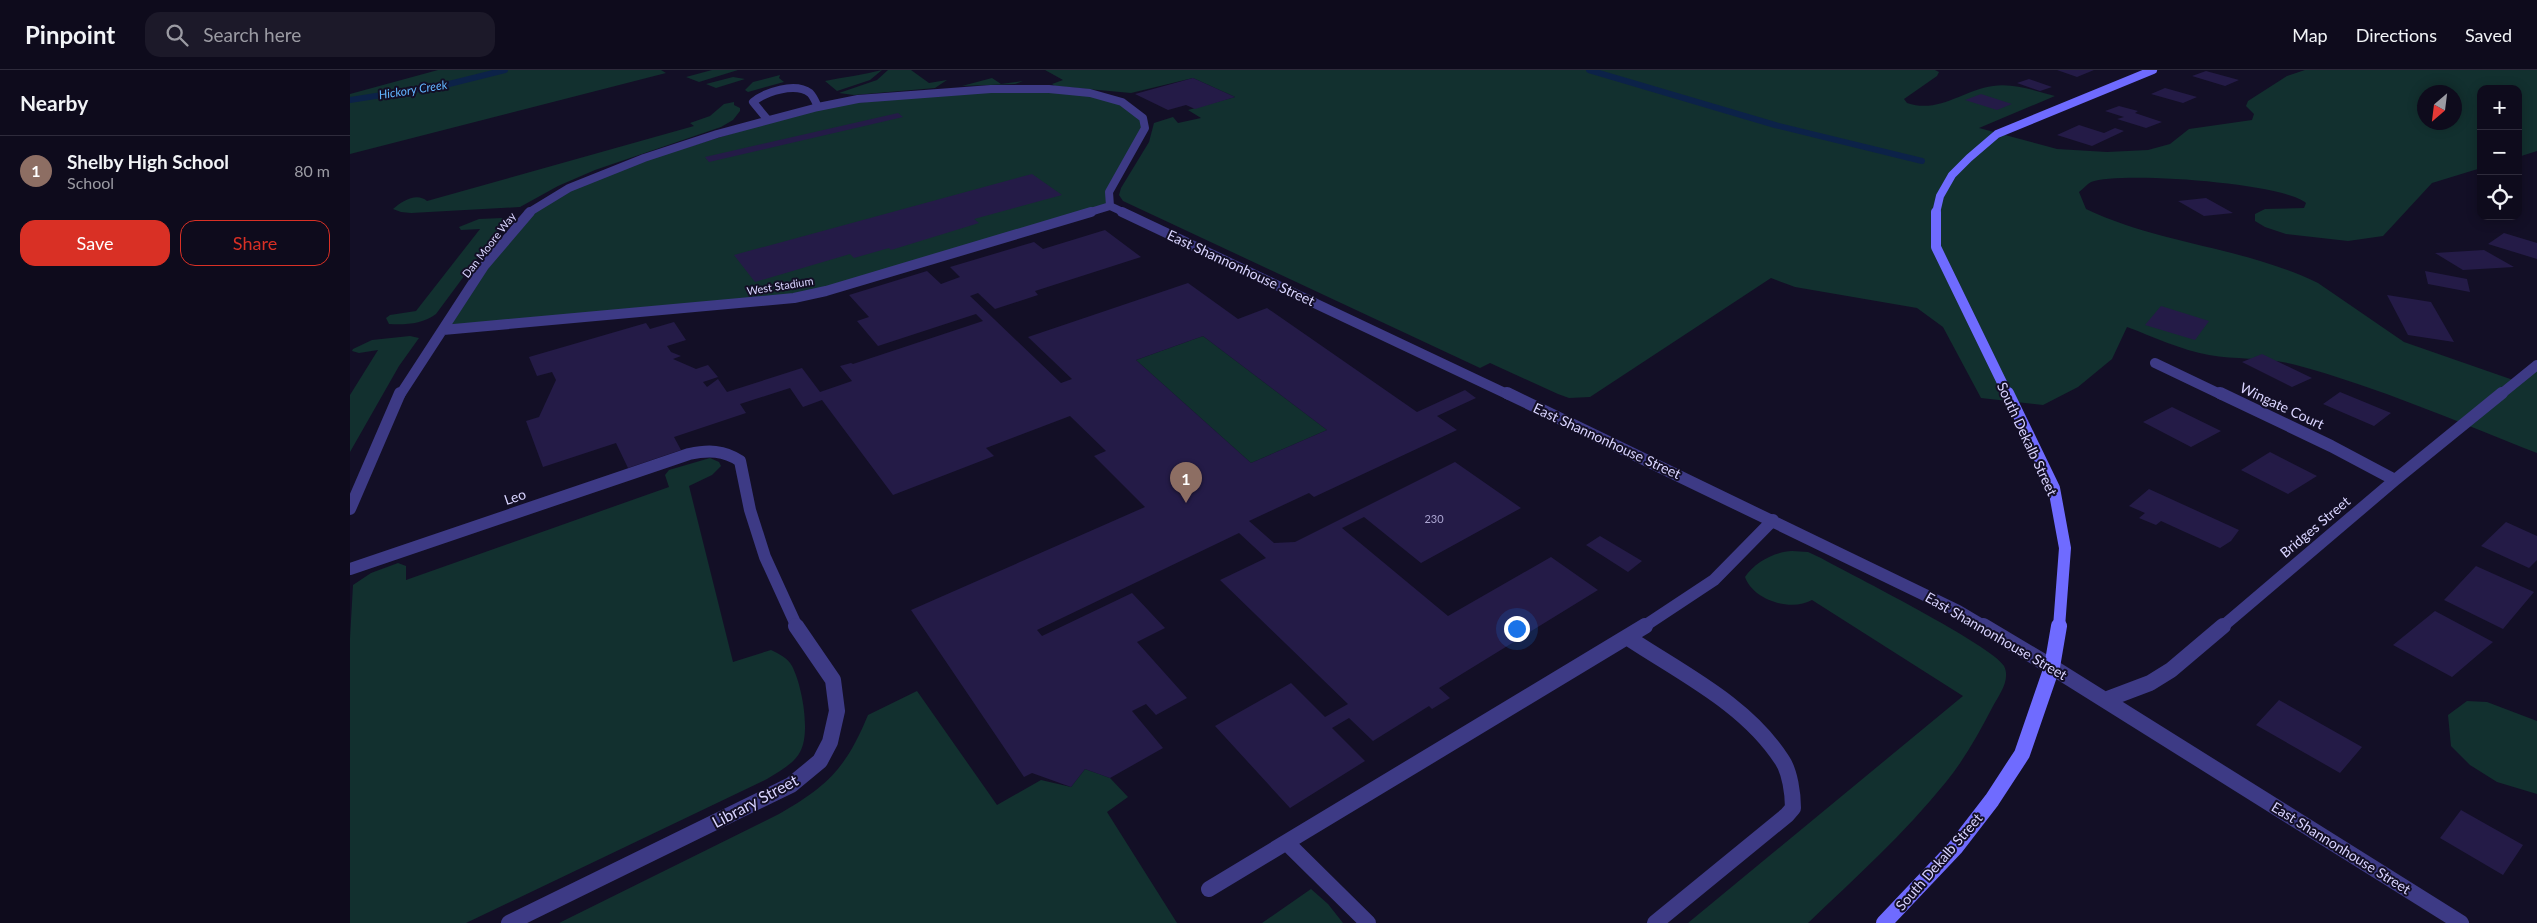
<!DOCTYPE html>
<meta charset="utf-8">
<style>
:root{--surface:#0e0b1c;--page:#1c1929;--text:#f1f3f6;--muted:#9b9ba3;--line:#2e2b3b;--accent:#d93025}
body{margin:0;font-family:Lato,sans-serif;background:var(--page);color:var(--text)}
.controls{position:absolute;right:15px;top:15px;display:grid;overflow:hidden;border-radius:10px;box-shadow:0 2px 12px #0003}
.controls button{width:45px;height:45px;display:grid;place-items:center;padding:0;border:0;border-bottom:1px solid var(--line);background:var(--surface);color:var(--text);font:25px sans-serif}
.compass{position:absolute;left:2067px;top:15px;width:45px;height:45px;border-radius:50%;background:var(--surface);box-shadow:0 2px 12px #0003;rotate:208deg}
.you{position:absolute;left:1166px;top:558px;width:18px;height:18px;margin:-12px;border:4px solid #fff;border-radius:50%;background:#1a73e8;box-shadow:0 0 0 8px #1a73e833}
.badge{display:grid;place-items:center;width:32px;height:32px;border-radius:50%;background:var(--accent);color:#fff;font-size:16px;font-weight:700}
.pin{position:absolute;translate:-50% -41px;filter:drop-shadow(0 1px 2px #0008)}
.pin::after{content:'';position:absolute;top:26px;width:18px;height:15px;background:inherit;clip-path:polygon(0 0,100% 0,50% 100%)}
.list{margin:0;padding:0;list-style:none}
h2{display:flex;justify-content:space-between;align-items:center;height:65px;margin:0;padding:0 20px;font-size:21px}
h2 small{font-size:16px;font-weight:400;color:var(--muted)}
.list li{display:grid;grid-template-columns:32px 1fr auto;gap:15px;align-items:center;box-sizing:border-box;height:70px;padding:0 20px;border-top:1px solid var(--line)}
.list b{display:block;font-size:19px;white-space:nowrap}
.list p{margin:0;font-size:16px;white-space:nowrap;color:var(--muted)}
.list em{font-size:16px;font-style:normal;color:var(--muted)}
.actions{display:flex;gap:10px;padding:15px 20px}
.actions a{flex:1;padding:11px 0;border:1px solid var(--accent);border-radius:15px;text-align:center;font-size:18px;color:var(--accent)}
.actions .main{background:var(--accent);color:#fff}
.icon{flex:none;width:28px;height:28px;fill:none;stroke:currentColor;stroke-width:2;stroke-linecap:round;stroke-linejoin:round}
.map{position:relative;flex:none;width:2187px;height:853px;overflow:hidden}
header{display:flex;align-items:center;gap:30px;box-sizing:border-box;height:70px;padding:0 25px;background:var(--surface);border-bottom:1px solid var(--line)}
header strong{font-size:24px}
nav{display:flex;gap:28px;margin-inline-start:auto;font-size:18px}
.search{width:350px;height:45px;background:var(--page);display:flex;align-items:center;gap:12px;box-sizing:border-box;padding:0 18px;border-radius:15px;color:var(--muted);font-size:19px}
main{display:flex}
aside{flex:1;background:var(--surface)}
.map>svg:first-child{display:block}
</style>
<header>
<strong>Pinpoint</strong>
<div class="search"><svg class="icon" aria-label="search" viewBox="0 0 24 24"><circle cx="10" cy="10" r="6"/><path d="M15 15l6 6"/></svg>Search here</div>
<nav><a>Map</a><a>Directions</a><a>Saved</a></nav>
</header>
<main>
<aside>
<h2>Nearby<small></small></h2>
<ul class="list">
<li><span class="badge" style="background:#8d6e63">1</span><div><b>Shelby High School</b><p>School</p></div><em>80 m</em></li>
</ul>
<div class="actions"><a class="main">Save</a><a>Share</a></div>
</aside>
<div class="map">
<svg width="2187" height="853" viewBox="0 0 2187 853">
<rect width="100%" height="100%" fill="#130f26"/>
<path fill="#12302f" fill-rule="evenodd" d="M88,0H311L316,3L0,84V24Z
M362,0H388L349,12L336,7Z
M532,0L520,10L487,21L475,11C494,7 513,5 532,0Z
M538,0H561L579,13L597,10L585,18L504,25L489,23L527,10Z
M695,0H1585L1589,2L1587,6L1554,29L1557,33C1589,44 1613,20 1643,16C1664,13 1685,21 1705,26L1629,58L1707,79L1757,82L1798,80L1820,74L1839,59L1902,50L1904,44L1896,36L1898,31L1937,6L1955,0H2187V81L2168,87V19H2131V98L2082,113L2033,166L1998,171L1936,164L1915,157L1905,151V144L1915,139L1954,138L1956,133C1933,113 1771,101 1741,112C1737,114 1733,119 1729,122L1736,139C1809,174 1894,177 1968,213L2054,272L2166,311L2187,295V383C2108,352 2028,317 1946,295C1917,287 1888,290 1859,285C1831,280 1804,267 1777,257L1762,289L1728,317L1693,335L1631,328L1593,257L1567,238L1445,217L1421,208L1240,327L1219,328L1208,324L1140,293L1130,298L773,131L769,125L771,118L799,72L804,53L823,47L828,53L851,48L838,40L885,27L843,8L781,23L705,16L702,14L713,10ZM2074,22H2104V52H2074Z
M430,5L429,8L434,12L398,22L395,20L403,12Z
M383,7L395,9L366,18L356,14Z
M642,8L651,14L673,11L665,14L612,16Z
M641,19L740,23L785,40L795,58L759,122L760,136L476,221L93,260L179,142L257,102L468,37Z
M384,32V35L390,38V41L383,50L371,57L245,100L208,116L170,137L61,143L51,142L43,139C52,131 67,122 77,131L344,56L340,53L360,46L374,34Z
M153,148L159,149L143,167L86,244C73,254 55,255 39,254L36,248L40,245L66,241L130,159L111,160L109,157L129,149Z
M60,266L69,268L49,296L0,382V325L28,280L9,283L2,281L3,279L22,270Z
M853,266L977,360L901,393L786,290Z
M360,388L369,392L371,396L362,405L339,416L383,592L421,580C429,584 438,588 442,596C452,615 461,663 450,682C444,694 428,702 417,709L116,853H0V568L3,515L21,503L48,493L56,496V510L319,417L315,405L319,400Z
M1442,481L1458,482L1471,488C1500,504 1643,576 1654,596C1661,610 1649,625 1642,638C1629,663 1614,690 1596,712C1555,763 1505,808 1458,853H1338L1613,626L1462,530C1441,542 1403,530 1395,507C1405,492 1424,482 1442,481Z
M567,621L647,735L691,710L721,717L735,699L760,708L778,727L757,742L827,853H209L429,744C478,716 496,698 518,645Z
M2117,631L2137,632L2187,651V724L2147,712L2120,695L2101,676L2098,645Z
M961,819L978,834L993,853H912Z"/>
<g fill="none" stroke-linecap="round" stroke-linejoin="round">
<path stroke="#0c2248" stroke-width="6" d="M1239,0L1425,55L1572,91
M0,30L95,15L155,0"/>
</g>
<path fill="#241b47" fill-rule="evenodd" d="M1707,0H1744L1727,7Z
M1856,1L1889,10L1875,16L1842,6Z
M843,8L885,27L845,39L836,35L818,40L785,24Z
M1679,9L1702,17L1690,21L1667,13Z
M1815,18L1847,27L1833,33L1801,24Z
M1631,24L1662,34L1647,40L1615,30Z
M1769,36L1788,41L1785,43L1812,52L1796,58L1767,49L1774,47L1755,41Z
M548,43L553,47L359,92L355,87Z
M1729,55L1754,63L1765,58L1774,61L1742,76L1707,65Z
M682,104L712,125L624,149L629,153L541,180L539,178L504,188L500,184L405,212L384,185Z
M1856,128L1883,143L1854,146L1828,131Z
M755,160L791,187L685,221L688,225L645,239L628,223L620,226L711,313L722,309L678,267L838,213L888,249L917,238L1067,342L1115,320L1126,328L1087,346L1107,360L964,427L959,423L899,451L924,473L945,472L1105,392L1171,438L1071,493L1014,447L992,458L1098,546L1201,487L1248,520L1089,618L1100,628L1082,639L1079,636L1023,671L999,648L982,658L1015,691L940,738L865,656L941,613L975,647L998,634L870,510L916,488L889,463L687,560L692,566L782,523L815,558L787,572L837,628L806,645L796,634L782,641L813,678L760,708L735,699L721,717L682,703L674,707L561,540L795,437L744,386L756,381L720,346L636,378L644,386L543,425L472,330L453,337L440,318L390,334L396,343L324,367L331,380L278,398L266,373L193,397L176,351L189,347L206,310L202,302L187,306L179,287L296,253L300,259L324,252L336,270L317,276L321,282L331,286L323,289L346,299L358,295L368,307L353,312L357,317L368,309L377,322L452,298L470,322L502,311L490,296L501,293L503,294L633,251L626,244L528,276L507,251L519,247L499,225L577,201L591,214L610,207L600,197L684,172L693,179ZM853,266L977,360L901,393L786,290Z
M2154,163L2187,173V189L2138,174Z
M2134,180L2164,197L2113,200L2085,183Z
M2075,201L2117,209L2120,222L2078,214Z
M2037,225L2081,232L2104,272L2058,265Z
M1811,236L1859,251L1845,270L1795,255Z
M1912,284L1962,308L1942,317L1892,292Z
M1990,322L2041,343L2024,356L1973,334Z
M1822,337L1871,361L1841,377L1793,352Z
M1920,382L1967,406L1938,424L1891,400Z
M1799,419L1889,460L1881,471L1870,478L1811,451L1806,455L1789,448L1795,443L1779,436Z
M2156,452L2187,466V490L2179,498L2131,476Z
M1250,466L1292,491L1278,502L1236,475Z
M2126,496L2184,522L2153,559L2094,530Z
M2085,541L2143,572L2102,607L2043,575Z
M1929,630L2012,677L1990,703L1906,655Z
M2111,740L2173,775L2153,805L2090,768Z"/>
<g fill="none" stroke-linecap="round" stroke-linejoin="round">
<path stroke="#3d3a85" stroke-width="8" d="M417,49L403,32C415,22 445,12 460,23C464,27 466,33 468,37
M760,136L775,143
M178,143L219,118L294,88L367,64L468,37L508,29L641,19H699L740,23L772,32L793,48L795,58L759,122L760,136
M737,143L760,136"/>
<path stroke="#3d3a85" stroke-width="10" d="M772,142L1159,325
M93,260L444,228L476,221L741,142
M50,325L134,196L180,142"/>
<path stroke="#3d3a85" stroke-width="12" d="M1157,323L1608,541L1635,557
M0,439L50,323
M0,499L339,384C358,380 374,380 390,391L400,440L415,487L447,557
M1293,557L1364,510L1423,450"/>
<path stroke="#3d3a85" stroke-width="16" d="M1633,556L1702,597
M1277,567C1331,603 1396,634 1432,690C1440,702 1443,724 1443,738L1437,745L1305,853
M937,773L1018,853
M859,819L1295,556
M159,853L441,715L470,691L480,672L487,641L483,610L446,556"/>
<path stroke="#3d3a85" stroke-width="10" d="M1805,293L1872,325
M2150,325L2187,295"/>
<path stroke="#3d3a85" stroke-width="12" d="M1870,323L1981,376L2045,410
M1872,557L2045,410L2152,323"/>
<path stroke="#3d3a85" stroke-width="16" d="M1702,597L2111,853
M1755,630L1800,613L1821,600L1873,556"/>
<path stroke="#6f6bff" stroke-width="8" d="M1586,143L1590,126L1602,105L1619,88L1647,64L1803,0"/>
<path stroke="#6f6bff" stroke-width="10" d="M1586,142V177L1658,325"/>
<path stroke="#6f6bff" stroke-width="12" d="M1658,323L1704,418L1715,478L1709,557"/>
<path stroke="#6f6bff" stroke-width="16" d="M1534,853L1605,778L1642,730L1672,684L1702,597L1709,556"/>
</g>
<g text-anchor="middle" stroke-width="4" stroke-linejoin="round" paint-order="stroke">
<g font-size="11" fill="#d9d4ff" stroke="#130f26">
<text transform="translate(139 175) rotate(-52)" y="4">Dan Moore Way</text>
<text transform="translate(430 216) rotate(-9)" y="4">West Stadium</text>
</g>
<g font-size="11" fill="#aca6d1">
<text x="1084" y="453">230</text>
</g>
<g font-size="12" font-style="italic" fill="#62b6ff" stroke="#130f26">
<text transform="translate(63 20) rotate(-9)" y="4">Hickory Creek</text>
</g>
<g font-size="14" fill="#d9d4ff" stroke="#130f26">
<text transform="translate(891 198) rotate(25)" y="5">East Shannonhouse Street</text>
<text transform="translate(1932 336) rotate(25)" y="5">Wingate Court</text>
<text transform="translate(1677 369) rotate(65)" y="5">South Dekalb Street</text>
<text transform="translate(1257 371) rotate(25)" y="5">East Shannonhouse Street</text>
<text transform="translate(165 427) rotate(-19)" y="5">Leo</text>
<text transform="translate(1965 457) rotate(-40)" y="5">Bridges Street</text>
<text transform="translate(1646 566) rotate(30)" y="5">East Shannonhouse Street</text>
<text transform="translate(1991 778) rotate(32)" y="5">East Shannonhouse Street</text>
<text transform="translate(1589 792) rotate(-49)" y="5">South Dekalb Street</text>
</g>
<g font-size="16" fill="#d9d4ff" stroke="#130f26">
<text transform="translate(405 731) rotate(-28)" y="6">Library Street</text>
</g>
</g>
</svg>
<div class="controls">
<button>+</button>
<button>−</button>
<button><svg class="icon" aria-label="locate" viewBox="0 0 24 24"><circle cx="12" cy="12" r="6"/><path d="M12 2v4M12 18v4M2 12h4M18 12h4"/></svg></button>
</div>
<svg class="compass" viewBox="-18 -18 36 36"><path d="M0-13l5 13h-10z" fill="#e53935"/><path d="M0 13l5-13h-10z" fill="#9b9ba3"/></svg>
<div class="you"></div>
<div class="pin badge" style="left:836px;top:433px;background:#8d6e63">1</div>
</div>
</main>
